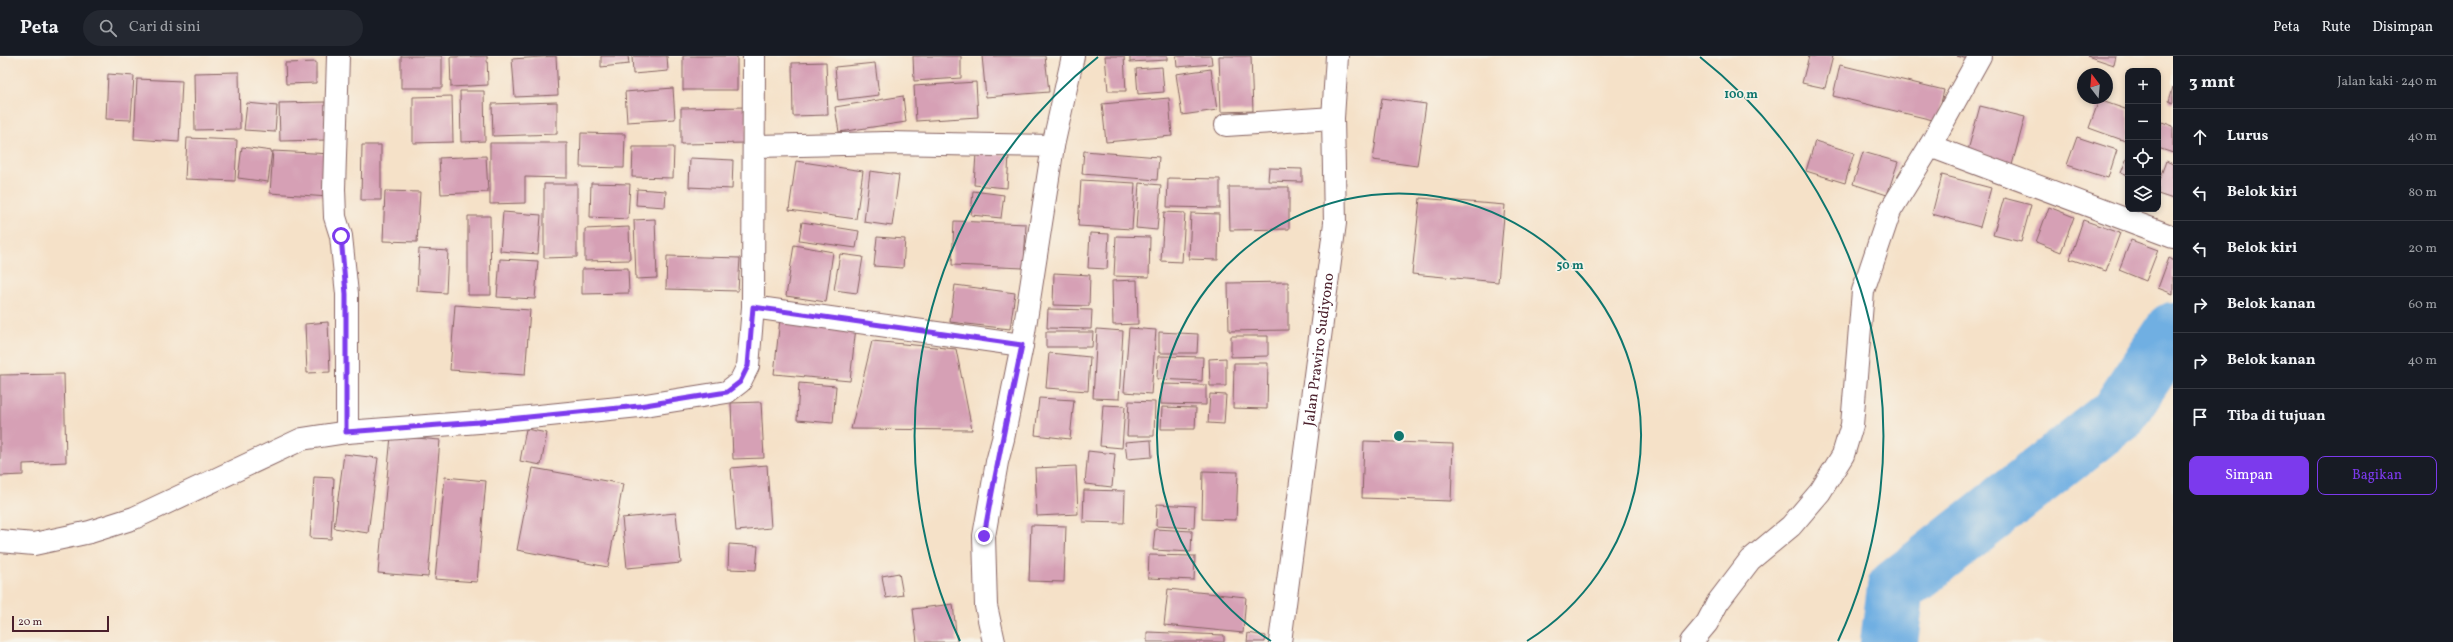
<!DOCTYPE html>
<html lang="id">
<meta charset="utf-8">
<style>
:root{--surface:#171b24;--page:#242831;--text:#f1f3f6;--muted:#9ea1a6;--line:#363941;--accent:#7c3aed}
body{margin:0;font-family:Vollkorn,serif;background:var(--page);color:var(--text)}
.controls{position:absolute;right:12px;top:12px;display:grid;overflow:hidden;border-radius:8px;box-shadow:0 2px 6px #0003}
.controls button{width:36px;height:36px;display:grid;place-items:center;padding:0;border:0;border-bottom:1px solid var(--line);background:var(--surface);color:var(--text);font:20px sans-serif}
.compass{position:absolute;left:2077px;top:12px;width:36px;height:36px;border-radius:50%;background:var(--surface);box-shadow:0 2px 6px #0003;rotate:344deg}
.scale{position:absolute;left:12px;bottom:10px;width:97px;box-sizing:border-box;padding-left:4px;border:2px solid #4a1f2b;border-top:0;font-size:11px;line-height:14px;white-space:nowrap;color:#4a1f2b;-webkit-text-stroke:3px #f7f3e8;paint-order:stroke}
.stop{position:absolute;width:12px;height:12px;margin:-9px;border:3px solid #7c3aed;border-radius:50%;background:#fff}
.stop.end{background:#7c3aed;border-color:#fff;box-shadow:0 1px 4px #0008}
.list{margin:0;padding:0;list-style:none}
h2{display:flex;justify-content:space-between;align-items:center;height:52px;margin:0;padding:0 16px;font-size:17px}
h2 small{font-size:13px;font-weight:400;color:var(--muted)}
.list li{display:grid;grid-template-columns:26px 1fr auto;gap:12px;align-items:center;box-sizing:border-box;height:56px;padding:0 16px;border-top:1px solid var(--line)}
.list b{display:block;font-size:15px;white-space:nowrap}
.list em{font-size:13px;font-style:normal;color:var(--muted)}
.actions{display:flex;gap:8px;padding:12px 16px}
.actions a{flex:1;padding:9px 0;border:1px solid var(--accent);border-radius:8px;text-align:center;font-size:14px;color:var(--accent)}
.actions .main{background:var(--accent);color:#fff}
.icon{flex:none;width:22px;height:22px;fill:none;stroke:currentColor;stroke-width:2;stroke-linecap:round;stroke-linejoin:round}
.map{position:relative;flex:none;width:2173px;height:586px;overflow:hidden}
header{display:flex;align-items:center;gap:24px;box-sizing:border-box;height:56px;padding:0 20px;background:var(--surface);border-bottom:1px solid var(--line)}
header strong{font-size:19px}
nav{display:flex;gap:22px;margin-inline-start:auto;font-size:14px}
.search{width:280px;height:36px;background:var(--page);display:flex;align-items:center;gap:10px;box-sizing:border-box;padding:0 14px;border-radius:22px;color:var(--muted);font-size:15px}
main{display:flex}
aside{flex:1;background:var(--surface)}
.map>svg:first-child{display:block}
</style>
<header>
<strong>Peta</strong>
<div class="search"><svg class="icon" aria-label="search" viewBox="0 0 24 24"><circle cx="10" cy="10" r="6"/><path d="M15 15l6 6"/></svg>Cari di sini</div>
<nav><a>Peta</a><a>Rute</a><a>Disimpan</a></nav>
</header>
<main>
<div class="map">
<svg width="2173" height="586" viewBox="0 0 2173 586">
<rect width="100%" height="100%" fill="#f7f3e8"/>
<filter id="ink" filterUnits="userSpaceOnUse"><feTurbulence type="fractalNoise" baseFrequency=".025" numOctaves="2"/><feDisplacementMap in="SourceGraphic" scale="8" xChannelSelector="R" yChannelSelector="G"/><feConvolveMatrix kernelMatrix="1 2 1 2 8 2 1 2 1" color-interpolation-filters="sRGB"/></filter>
<filter id="wash" filterUnits="userSpaceOnUse"><feTurbulence type="fractalNoise" baseFrequency=".012" numOctaves="4" result="noise"/><feDisplacementMap in="SourceGraphic" scale="16" xChannelSelector="R" yChannelSelector="G"/><feGaussianBlur stdDeviation="0.9" result="paint"/><feColorMatrix in="noise" values="0 0 0 0 0 0 0 0 0 0 0 0 0 0 0 0 0 1.4 0 .05"/><feComposite in="paint" operator="in"/></filter>
<g filter="url(#wash)">
<rect width="100%" height="100%" fill="#f5e1c8"/>
<g fill="none" stroke-linecap="round" stroke-linejoin="round">
<path stroke="#6fafe2" stroke-width="58" d="M1889,586L1896,532L2118,358L2173,275"/>
</g>
<g id="blocks">
<path fill="#d6a0b5" d="M401,0H442V32H401Z
M487,0L488,29L451,31L450,1Z
M556,0L558,39L515,41L512,3Z
M601,0H628L629,8L601,11Z
M632,0H667L668,15L633,18Z
M683,0H737V34H683Z
M913,0H961V22L914,25Z
M982,0H1045L1049,36L986,41Z
M1105,0H1124L1126,35H1108Z
M1130,0H1167V4L1130,6Z
M1176,0H1211L1212,8L1177,11Z
M1219,0H1251L1253,55L1221,56Z
M1809,0H1833L1825,32L1802,27Z
M1957,0H1972L1971,4Z
M2087,0H2116L2114,9Z
M316,6V27L286,28L285,7Z
M826,6L828,59L793,60L792,7Z
M875,7L879,39L838,44L835,11Z
M1840,9L1944,34L1937,65L1833,40Z
M1162,11L1164,36L1138,38L1136,13Z
M1211,13L1217,54L1182,59L1176,18Z
M239,16L240,73L195,74L194,17Z
M108,18L134,20L131,64L106,63Z
M137,23L182,25L179,86L134,83Z
M976,26L978,61L916,65L914,30Z
M2173,31V47L2169,45Z
M673,32L675,63L627,66L625,36Z
M460,35H484L485,85L461,86Z
M452,40L453,86L413,87V41Z
M903,40L906,66L839,76L835,51Z
M1169,42L1172,80L1106,86L1102,48Z
M1382,42L1426,48L1417,110L1373,104Z
M2099,44L2128,54V86L2089,72Z
M325,46L326,84L280,85L279,47Z
M557,46V78L493,80L492,48Z
M247,47L277,50L275,76L244,74Z
M1980,50L2025,61L2012,109L1967,98Z
M747,51V87L681,88V52Z
M2162,66L2173,70V97L2158,92V78Z
M581,77L625,78L624,112L580,111Z
M2077,81L2117,94L2108,122L2067,109Z
M187,82L237,84L235,125L185,123Z
M1815,85L1854,97L1845,127L1806,115Z
M490,87H567V122L525,121V147L490,148Z
M362,89H381V144H361Z
M242,91L272,95L268,126L238,122Z
M633,91H674L673,122L632,121Z
M273,95L332,98L329,141L270,137Z
M1084,95L1159,101L1157,124L1082,118Z
M1863,96L1898,106L1887,139L1853,128Z
M976,97L1009,99L1007,132L974,129Z
M2128,99V120L2121,117Z
M486,100L488,136L441,138L439,102Z
M690,102L733,104L732,133L689,131Z
M796,105L863,115L856,163L789,154Z
M2166,105L2173,108V143L2158,138V127Z
M1269,112L1302,113V126L1268,125Z
M870,115L899,119L892,170L864,166Z
M1942,119L1991,132L1980,171L1932,158Z
M1168,122L1220,123V152L1167,151Z
M1081,124L1135,127L1132,173L1078,170Z
M591,127L630,128L628,163L590,161Z
M1139,127L1161,129L1157,174L1136,172Z
M544,128H577V201L544,202Z
M1229,131H1289V173L1230,174Z
M637,133L666,135L665,151L636,149Z
M385,135L420,136L417,186L383,185Z
M973,135L1004,139L1001,162L971,159Z
M1420,142L1505,149L1498,226L1412,218Z
M2004,142L2031,149L2021,186L1993,179Z
M2049,151L2074,161L2061,196L2036,186Z
M503,156L541,159L538,198L500,195Z
M1164,156L1185,157L1182,206L1161,205Z
M1191,157L1219,158L1218,204L1189,203Z
M468,160H490L491,239H468Z
M655,163L657,222L636,223L634,164Z
M2083,164L2120,177L2106,215L2070,203Z
M954,165L1026,168L1024,212L952,209Z
M802,166L859,175L856,192L799,184Z
M629,171L630,204L585,205V173Z
M1090,177L1109,178L1107,213L1088,212Z
M1116,180L1150,181L1149,221L1114,220Z
M877,181L905,183L903,212L874,210Z
M2131,184L2158,194L2146,225L2119,214Z
M794,189L833,196L826,246L786,240Z
M419,193L448,195L446,237L417,235Z
M840,198L863,201L857,237L834,234Z
M667,200L740,202L738,235L666,233Z
M2169,202L2173,204V238L2158,232Z
M500,203L538,205L535,243L497,241Z
M628,212L629,237L582,238V213Z
M1054,217L1090,219L1089,250L1053,249Z
M1137,224L1138,268L1113,269L1112,225Z
M1288,226V274L1229,275L1228,227Z
M955,229L1015,237L1010,273L950,266Z
M455,249L530,254L525,319L450,314Z
M1048,253L1092,254L1091,273L1047,272Z
M780,263L856,271L850,325L774,318Z
M328,266L330,316L307,317L305,268Z
M1129,272L1156,274L1151,338L1124,336Z
M1097,273L1123,275L1119,343L1093,342Z
M1046,276H1093L1092,291H1046Z
M1159,276L1198,278L1197,297H1159Z
M1231,280H1268V300L1231,301Z
M872,285L956,293L972,374L851,373Z
M1049,297L1090,301L1088,335L1046,332Z
M1158,300L1203,301L1202,325L1157,323Z
M1226,302V330H1210L1209,303Z
M1234,307H1268L1267,353L1233,352Z
M64,318L66,406L23,408V419L0,420V319Z
M799,327L836,330L833,367L797,364Z
M1161,328L1206,329V349L1161,348Z
M1210,338L1226,339L1224,368L1208,367Z
M1039,342L1074,344L1070,383L1035,379Z
M1129,345L1155,346L1154,380H1127Z
M761,346L764,402L733,403L731,347Z
M1103,349L1125,350L1122,392L1100,390Z
M1162,351L1196,352L1195,373H1161Z
M526,373L547,377L541,409L520,405Z
M391,380L440,384L428,521L378,517Z
M1151,384L1152,401L1127,403L1125,386Z
M1364,385L1453,388L1451,445L1362,442Z
M1088,395L1115,398L1112,431L1085,428Z
M344,398L378,402L368,477L334,472Z
M767,409L771,472L736,475L731,412Z
M1076,410L1078,458L1037,460L1035,412Z
M533,412L623,428L608,511L517,494Z
M1203,415L1238,416L1236,464L1202,463Z
M314,421L334,422L331,483L310,482Z
M445,421L486,425L477,526L435,523Z
M1084,434L1125,435L1124,467L1083,466Z
M1157,448L1195,450L1194,472L1156,470Z
M676,457L681,507L627,512L622,462Z
M1031,469L1066,470L1064,526L1029,525Z
M1155,473L1192,475L1191,496L1153,494Z
M729,488L758,490L756,514L728,513Z
M1149,499L1195,500L1194,524L1148,522Z
M899,517L903,539L886,542L882,520Z
M1168,533L1246,541L1243,577L1164,569Z
M953,548L957,586H917L913,553Z
M1147,576L1224,579V586H1147Z
M1248,577L1266,580L1265,586H1247Z"/>
</g>
</g>
<g filter="url(#ink)">
<use href="#blocks" fill-opacity="0" stroke="#866362" stroke-width="1"/>
<g fill="none" stroke-linecap="round" stroke-linejoin="round">
<defs>
<g id="minor">
<path d="M338,0L334,133L335,161L341,180L347,238V376"/>
<path d="M1226,69L1333,62"/>
<path d="M754,90L887,87L1053,90"/>
<path d="M1930,90L2173,181"/>
<path d="M753,251L1022,289"/>
<path d="M0,485L34,488L90,476L134,462L302,383L347,376L479,366L639,350L727,336L740,326L748,310L753,251L754,0"/>
<path d="M994,586L986,550L984,480L997,406L1003,383L1022,289L1053,90L1073,0"/>
<path id="s1" d="M1280,586L1335,167L1333,62L1337,0"/>
<path d="M1691,586L1707,567L1718,546L1750,504L1791,470L1820,436L1843,399L1852,369L1863,235L1890,155L1930,90L1980,0"/>
</g>
</defs>
<use href="#minor" stroke="#866362" stroke-width="24"/>
<use href="#minor" stroke="#fff" stroke-width="22"/>
</g>
</g>
<g fill="none" stroke-linecap="round" stroke-linejoin="round" filter="url(#ink)">
<path stroke="#7c3aed" stroke-width="5" d="M341,180L346,238V376L479,366L639,350L727,336L740,326L748,310L753,251L1022,289C1009,353 995,416 984,480"/>
</g>
<g fill="none" stroke="#0f766e" stroke-width="2">
<path d="M1271 585A242 242 0 1 1 1527 585"/>
<path d="M960 585A484 484 0 0 1 1098 1M1700 1A484 484 0 0 1 1838 585"/>
</g>
<g text-anchor="middle" stroke-width="3.5" stroke-linejoin="round" paint-order="stroke">
<g font-size="15" fill="#4a1f2b" stroke="#f7f3e8">
<text dy="5" stroke="none"><textPath href="#s1" startOffset="295">Jalan Prawiro Sudiyono</textPath></text>
</g>
</g>
<circle cx="1399" cy="380" r="6" fill="#0f766e" stroke="#f7f3e8" stroke-width="2"/>
<g font-size="12" text-anchor="middle" font-weight="bold" fill="#0f766e" stroke="#f7f3e8" stroke-width="3.5" stroke-linejoin="round" paint-order="stroke">
<text x="1741" y="42">100 m</text>
<text x="1570" y="213">50 m</text>
</g>
</svg>
<div class="controls">
<button>+</button>
<button>−</button>
<button><svg class="icon" aria-label="locate" viewBox="0 0 24 24"><circle cx="12" cy="12" r="6"/><path d="M12 2v4M12 18v4M2 12h4M18 12h4"/></svg></button>
<button><svg class="icon" aria-label="layers" viewBox="0 0 24 24"><path d="M12 4l9 5-9 5-9-5zM3 14l9 5 9-5"/></svg></button>
</div>
<svg class="compass" viewBox="-18 -18 36 36"><path d="M0-13l5 13h-10z" fill="#e53935"/><path d="M0 13l5-13h-10z" fill="#9ea1a6"/></svg>
<div class="scale">20 m</div>
<div class="stop" style="left:341px;top:180px"></div>
<div class="stop end" style="left:984px;top:480px"></div>
</div>
<aside>
<h2>3 mnt<small>Jalan kaki · 240 m</small></h2>
<ul class="list">
<li><svg class="icon" aria-label="ahead" viewBox="0 0 24 24"><path d="M12 20V5M6 11l6-6 6 6"/></svg><div><b>Lurus</b></div><em>40 m</em></li>
<li><svg class="icon" aria-label="left" viewBox="0 0 24 24"><path d="M17 20v-9H6M10 6l-5 5 5 5"/></svg><div><b>Belok kiri</b></div><em>80 m</em></li>
<li><svg class="icon" aria-label="left" viewBox="0 0 24 24"><path d="M17 20v-9H6M10 6l-5 5 5 5"/></svg><div><b>Belok kiri</b></div><em>20 m</em></li>
<li><svg class="icon" aria-label="right" viewBox="0 0 24 24"><path d="M7 20v-9h11M14 6l5 5-5 5"/></svg><div><b>Belok kanan</b></div><em>60 m</em></li>
<li><svg class="icon" aria-label="right" viewBox="0 0 24 24"><path d="M7 20v-9h11M14 6l5 5-5 5"/></svg><div><b>Belok kanan</b></div><em>40 m</em></li>
<li><svg class="icon" aria-label="arrive" viewBox="0 0 24 24"><path d="M6 21V4h12l-3 4 3 4H6"/></svg><div><b>Tiba di tujuan</b></div></li>
</ul>
<div class="actions"><a class="main">Simpan</a><a>Bagikan</a></div>
</aside>
</main>
